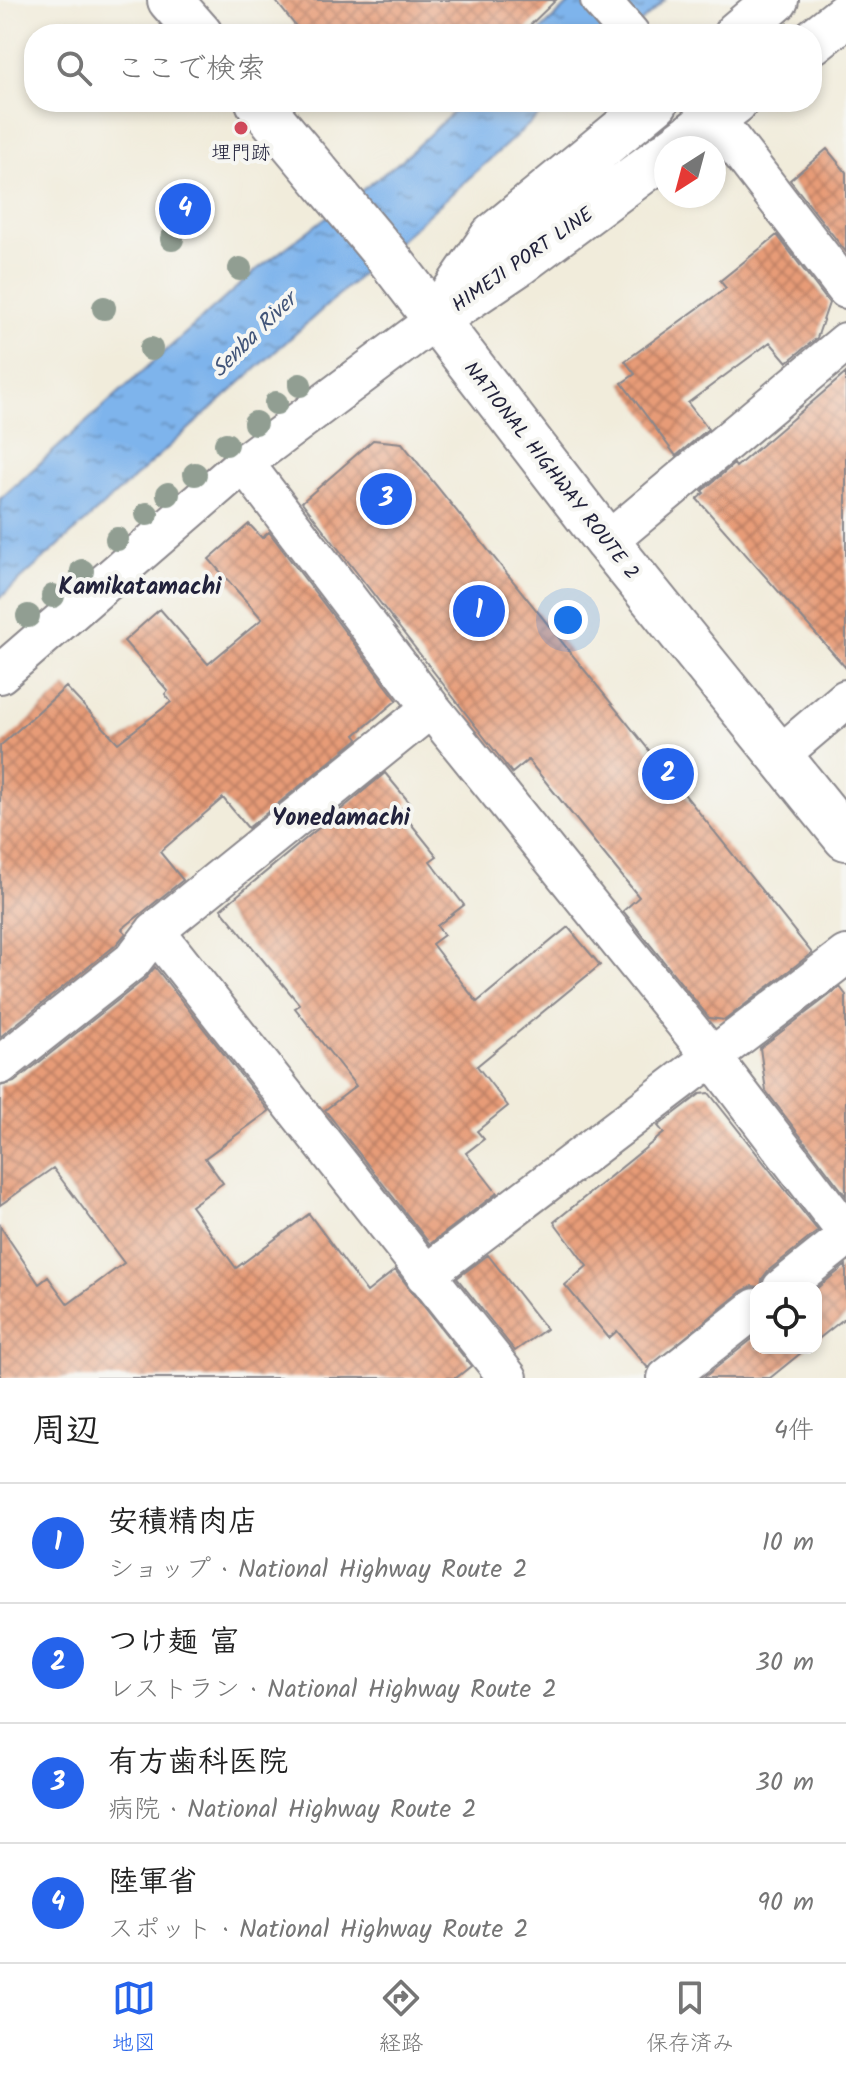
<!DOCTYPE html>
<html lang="ja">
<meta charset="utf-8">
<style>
:root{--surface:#fff;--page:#f6f6f6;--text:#222;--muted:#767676;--line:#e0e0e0;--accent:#2563eb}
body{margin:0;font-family:Kalam,"Klee One",sans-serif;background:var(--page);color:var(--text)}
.controls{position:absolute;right:24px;bottom:24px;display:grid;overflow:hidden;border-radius:16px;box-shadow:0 4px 12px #0003}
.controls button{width:72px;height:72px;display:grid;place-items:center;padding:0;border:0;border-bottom:2px solid var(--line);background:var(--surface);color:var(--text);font:40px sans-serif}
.compass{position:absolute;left:654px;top:136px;width:72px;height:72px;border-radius:50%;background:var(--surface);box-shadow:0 4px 12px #0003;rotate:216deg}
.you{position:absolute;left:568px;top:620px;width:28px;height:28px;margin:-20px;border:6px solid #fff;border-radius:50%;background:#1a73e8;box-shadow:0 0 0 12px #1a73e833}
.badge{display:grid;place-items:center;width:52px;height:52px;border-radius:50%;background:var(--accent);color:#fff;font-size:26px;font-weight:700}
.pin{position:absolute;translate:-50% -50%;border:4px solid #fff;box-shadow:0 2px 8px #0006}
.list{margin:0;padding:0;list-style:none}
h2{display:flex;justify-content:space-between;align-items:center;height:104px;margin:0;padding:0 32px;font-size:34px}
h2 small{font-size:26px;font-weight:400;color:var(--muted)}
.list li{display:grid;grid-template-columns:52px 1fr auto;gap:24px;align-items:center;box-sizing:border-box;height:120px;padding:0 32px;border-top:2px solid var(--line)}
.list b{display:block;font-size:30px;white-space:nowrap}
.list p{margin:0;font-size:26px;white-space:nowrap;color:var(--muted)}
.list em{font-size:26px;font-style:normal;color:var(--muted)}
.icon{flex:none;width:44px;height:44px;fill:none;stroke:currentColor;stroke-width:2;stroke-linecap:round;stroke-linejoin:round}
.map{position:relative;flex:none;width:846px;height:1378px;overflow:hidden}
.search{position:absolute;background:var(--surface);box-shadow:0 4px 12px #0003;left:24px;right:24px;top:24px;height:88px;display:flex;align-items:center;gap:20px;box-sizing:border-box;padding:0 28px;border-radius:32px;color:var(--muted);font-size:30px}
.sheet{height:584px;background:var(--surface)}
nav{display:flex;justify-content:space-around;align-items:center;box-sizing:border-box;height:112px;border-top:2px solid var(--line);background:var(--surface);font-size:22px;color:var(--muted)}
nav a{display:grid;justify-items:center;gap:4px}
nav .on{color:var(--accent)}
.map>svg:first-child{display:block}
</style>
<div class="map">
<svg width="846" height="1378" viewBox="0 0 846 1378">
<defs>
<pattern id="water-ripples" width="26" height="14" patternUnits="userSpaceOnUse" patternTransform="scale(2)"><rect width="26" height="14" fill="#7eb4ec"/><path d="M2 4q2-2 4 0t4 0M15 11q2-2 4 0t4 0" fill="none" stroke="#6792c0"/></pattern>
<pattern id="building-cross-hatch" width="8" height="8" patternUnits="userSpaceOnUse" patternTransform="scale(2)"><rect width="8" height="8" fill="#e79b77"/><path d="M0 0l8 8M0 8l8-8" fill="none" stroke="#bb7e63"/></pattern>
</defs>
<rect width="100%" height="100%" fill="#f6f6f2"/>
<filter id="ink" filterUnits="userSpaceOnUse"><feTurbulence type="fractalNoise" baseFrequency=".0125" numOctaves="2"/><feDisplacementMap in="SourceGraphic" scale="16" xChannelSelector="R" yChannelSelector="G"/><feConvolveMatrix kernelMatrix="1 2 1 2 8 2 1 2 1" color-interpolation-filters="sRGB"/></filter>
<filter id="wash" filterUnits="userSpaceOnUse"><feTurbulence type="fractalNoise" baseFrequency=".006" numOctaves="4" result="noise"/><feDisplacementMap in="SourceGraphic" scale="32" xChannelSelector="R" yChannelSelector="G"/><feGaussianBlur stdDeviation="1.8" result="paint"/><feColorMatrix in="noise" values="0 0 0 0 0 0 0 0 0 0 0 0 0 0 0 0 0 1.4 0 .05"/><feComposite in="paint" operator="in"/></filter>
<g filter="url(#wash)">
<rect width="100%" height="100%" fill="#f1ecdb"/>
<path fill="url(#water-ripples)" stroke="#506b94" stroke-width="2" d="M573,0H665L628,34H537Z
M464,102H554L0,598V499L255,271L403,159Z"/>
<g id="blocks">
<path fill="url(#building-cross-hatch)" d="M275,0H556L521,34H302Z
M827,149L846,172V252L790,180Z
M777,235L829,303L817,338L787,362L770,342L688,403L708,429L676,456L622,383L635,374L625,361L726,288L720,281Z
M846,373V668L697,499L704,493L702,491L734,464L736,467Z
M373,440L402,443L812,953L725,1020L709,1018L623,911L639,897L528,760L512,773L302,502Z
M249,524L262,538L269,532L397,700L355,735L358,739L248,828L223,798L160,852L183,880L122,929L126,933L116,945L0,1037V746L66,687L118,743L171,702L165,694L168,691L124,641L160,609L208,664L262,619L209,559Z
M385,773L409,802L400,810L437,856L430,861L464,905L437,926L444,935L432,944L477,1002L568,927L600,965L477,1066L508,1106L477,1131L484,1139L466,1153L497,1193L430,1244L325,1110L356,1086L295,1008L300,1005L221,909Z
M155,967L269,1111L205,1158L223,1183L191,1206L236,1268L309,1214L367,1292L395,1270L471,1366L456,1378H0V1226L39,1284L48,1277L68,1304L124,1263L53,1168L0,1205V1086L14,1082L146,978Z
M840,987L846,995V1196L766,1091L760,1048Z
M709,1093L818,1231L768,1271L762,1279L761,1287L752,1286L742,1291L648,1368L617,1331L609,1338L565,1285L587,1266L554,1222L664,1133L658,1126L700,1094Z
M488,1255L546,1329L515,1351L457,1278Z
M846,1265V1317L816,1341V1289Z
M756,1336V1348H807L770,1378H703Z"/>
</g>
</g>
<g filter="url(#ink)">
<use href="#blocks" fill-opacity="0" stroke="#8a878b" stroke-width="2"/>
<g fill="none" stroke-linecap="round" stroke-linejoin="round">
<defs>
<path id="minor" d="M600,0L630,34
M702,102L846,289
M244,463L431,708L712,1057L846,1232
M607,542L846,342
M0,674L244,463L435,320
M780,755L846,699
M155,931L508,1378
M0,1065L132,961L155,931L431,708
M425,1275L846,955
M782,1288L846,1237
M667,1378L756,1308"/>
<path id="primary" d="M736,34L776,0
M812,42L846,15
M674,148L735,102
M454,307L518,264L666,154
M435,320L493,236L656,102"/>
<path id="trunk" d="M170,0L200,34
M258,102L387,256L607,542L846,838"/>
</defs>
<use href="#minor" stroke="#8a878b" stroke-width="42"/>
<use href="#primary" stroke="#8a878b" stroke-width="48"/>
<use href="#trunk" stroke="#8a878b" stroke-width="48"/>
<use href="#minor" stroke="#fff" stroke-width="38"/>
<use href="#primary" stroke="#fff" stroke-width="44"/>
<use href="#trunk" stroke="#fff" stroke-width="44"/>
</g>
<g fill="#919e92">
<circle cx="172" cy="239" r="12"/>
<circle cx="240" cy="269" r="12"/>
<circle cx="104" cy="308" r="12"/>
<circle cx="151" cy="349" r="12"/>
<circle cx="300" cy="385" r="12"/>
<circle cx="276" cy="403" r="12"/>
<circle cx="255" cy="423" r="12"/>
<circle cx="226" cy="444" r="12"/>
<circle cx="195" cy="474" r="12"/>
<circle cx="168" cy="494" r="12"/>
<circle cx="147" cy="514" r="12"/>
<circle cx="117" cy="539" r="12"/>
<circle cx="82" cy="571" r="12"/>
<circle cx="53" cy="596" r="12"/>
<circle cx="28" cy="616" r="12"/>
</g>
</g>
<circle fill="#d1495b" stroke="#f6f6f2" stroke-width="3" cx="241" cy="128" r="8"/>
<g text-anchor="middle" stroke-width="8" stroke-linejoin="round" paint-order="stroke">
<g font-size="20" fill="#22223b" stroke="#f6f6f2">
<text x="241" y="159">埋門跡</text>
</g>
<g font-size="20" fill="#22223b" stroke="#f6f6f2">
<text transform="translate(522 259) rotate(-35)" y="7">HIMEJI PORT LINE</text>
<text transform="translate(552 470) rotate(52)" y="7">NATIONAL HIGHWAY ROUTE 2</text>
</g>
<g font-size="22" font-style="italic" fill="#425579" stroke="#f6f6f2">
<text transform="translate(253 334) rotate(-45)" y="8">Senba River</text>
</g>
<g font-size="24" font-weight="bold" fill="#22223b" stroke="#f6f6f2">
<text x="140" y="594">Kamikatamachi</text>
<text x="341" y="825">Yonedamachi</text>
</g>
</g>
</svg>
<div class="controls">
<button><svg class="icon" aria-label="locate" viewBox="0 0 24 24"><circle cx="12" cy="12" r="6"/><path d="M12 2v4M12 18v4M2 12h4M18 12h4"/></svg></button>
</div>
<svg class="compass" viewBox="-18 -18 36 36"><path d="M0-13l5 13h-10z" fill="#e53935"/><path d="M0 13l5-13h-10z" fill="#767676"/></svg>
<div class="you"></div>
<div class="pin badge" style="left:479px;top:611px">1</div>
<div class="pin badge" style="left:668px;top:774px">2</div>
<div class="pin badge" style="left:386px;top:499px">3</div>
<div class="pin badge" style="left:185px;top:209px">4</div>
<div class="search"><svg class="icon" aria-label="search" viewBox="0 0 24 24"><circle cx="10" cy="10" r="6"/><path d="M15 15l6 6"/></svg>ここで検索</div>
</div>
<section class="sheet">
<h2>周辺<small>4件</small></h2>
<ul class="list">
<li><span class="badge">1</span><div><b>安積精肉店</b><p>ショップ · National Highway Route 2</p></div><em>10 m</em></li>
<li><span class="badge">2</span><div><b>つけ麺 富</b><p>レストラン · National Highway Route 2</p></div><em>30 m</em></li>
<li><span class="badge">3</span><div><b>有方歯科医院</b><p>病院 · National Highway Route 2</p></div><em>30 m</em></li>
<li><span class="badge">4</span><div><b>陸軍省</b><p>スポット · National Highway Route 2</p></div><em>90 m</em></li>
</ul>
</section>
<nav>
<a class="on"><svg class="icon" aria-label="map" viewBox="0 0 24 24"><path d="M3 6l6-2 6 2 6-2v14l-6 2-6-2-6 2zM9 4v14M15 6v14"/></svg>地図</a>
<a><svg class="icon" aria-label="directions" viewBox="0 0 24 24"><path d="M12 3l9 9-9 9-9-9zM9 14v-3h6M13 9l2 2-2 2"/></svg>経路</a>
<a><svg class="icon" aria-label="saved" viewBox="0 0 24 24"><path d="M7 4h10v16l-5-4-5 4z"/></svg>保存済み</a>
</nav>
